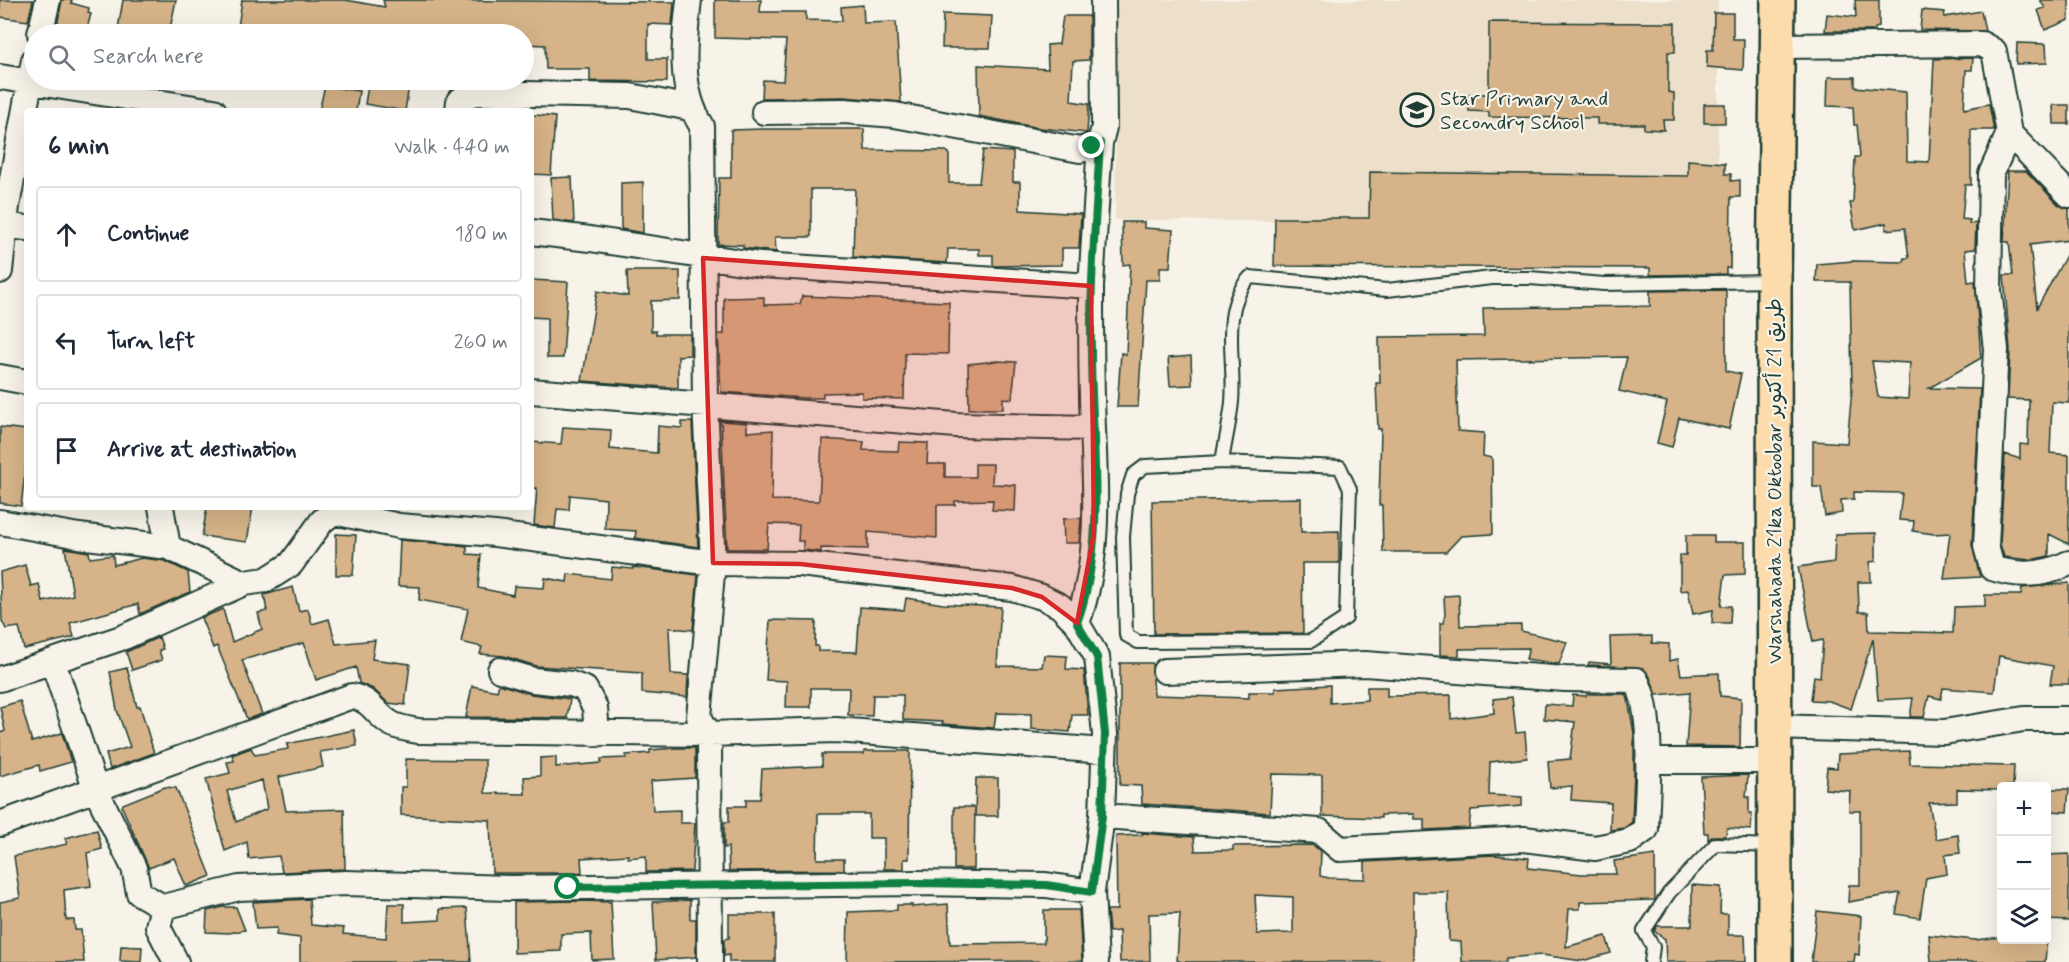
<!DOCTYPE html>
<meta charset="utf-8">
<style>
:root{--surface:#fff;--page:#f2f2f3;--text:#1f2937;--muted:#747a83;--line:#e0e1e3}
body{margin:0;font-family:Mynerve,"Playpen Sans Arabic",sans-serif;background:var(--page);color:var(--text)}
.controls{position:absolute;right:18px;bottom:18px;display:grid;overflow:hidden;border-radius:6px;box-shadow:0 6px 24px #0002}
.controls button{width:54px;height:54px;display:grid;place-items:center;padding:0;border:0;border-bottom:2px solid var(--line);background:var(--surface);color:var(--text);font:30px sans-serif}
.stop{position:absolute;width:18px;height:18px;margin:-14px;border:4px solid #0b8043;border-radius:50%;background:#fff}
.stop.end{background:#0b8043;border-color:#fff;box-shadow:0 2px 6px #0008}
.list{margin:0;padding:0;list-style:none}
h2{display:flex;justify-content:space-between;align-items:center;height:78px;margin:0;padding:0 24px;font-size:26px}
h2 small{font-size:20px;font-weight:400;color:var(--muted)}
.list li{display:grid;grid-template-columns:39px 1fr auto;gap:18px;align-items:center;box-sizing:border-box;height:96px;margin:0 12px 12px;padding:0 12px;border:2px solid var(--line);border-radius:6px}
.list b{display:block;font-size:22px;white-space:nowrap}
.list em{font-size:20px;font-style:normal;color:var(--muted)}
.icon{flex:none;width:33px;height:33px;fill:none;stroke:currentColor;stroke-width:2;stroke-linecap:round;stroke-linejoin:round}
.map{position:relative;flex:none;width:2069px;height:962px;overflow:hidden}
.search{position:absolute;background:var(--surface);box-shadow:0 6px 24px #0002;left:24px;top:24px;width:510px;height:66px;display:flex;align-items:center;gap:15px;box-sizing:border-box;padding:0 21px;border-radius:33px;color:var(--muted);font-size:22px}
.panel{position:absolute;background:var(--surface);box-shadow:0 6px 24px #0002;left:24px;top:108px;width:510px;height:402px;border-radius:6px}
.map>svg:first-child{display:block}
</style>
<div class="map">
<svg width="2069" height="962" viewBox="0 0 2069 962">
<rect width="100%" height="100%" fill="#f7f3e8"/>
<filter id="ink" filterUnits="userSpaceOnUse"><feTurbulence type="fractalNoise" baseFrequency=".0167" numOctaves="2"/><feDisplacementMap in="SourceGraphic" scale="12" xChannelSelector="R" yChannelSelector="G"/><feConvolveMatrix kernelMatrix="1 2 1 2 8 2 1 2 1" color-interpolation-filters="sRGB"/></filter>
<g filter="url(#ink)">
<path fill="#ede0cb" d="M1117,0H1718V224L1115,220Z"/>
<path fill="#d6b388" stroke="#1f3d34" stroke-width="1.5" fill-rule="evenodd" d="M0,0H33L28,21L0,17Z
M62,0H72L71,3L89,8L88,13L91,14L86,32L57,26Z
M123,0H176L169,34H117Z
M242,0H345L385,7L383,0L674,2L672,25L648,24V59H667V82L590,81V69H546L545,45L524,44V34L371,32L370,34H237Z
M715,0H761L760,12H806V20L842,21L841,7L863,5L864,23L896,22L901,102L844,97L762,98L763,80L783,81L786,40L715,38Z
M1855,0H1879V27L1875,28V31H1825L1827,14L1856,17Z
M2040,0H2069V20L2045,30L2038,10L2045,8Z
M1922,10L1945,12L1944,17L1981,11L1985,31L1920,30Z
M1714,13H1733V39H1744L1743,70L1707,67V50H1713Z
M943,14L992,16L990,48H942Z
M1063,16H1089V60L1073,61L1071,101L1089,104L1087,133L1040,128L979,116L978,65L1048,69L1047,45L1059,44Z
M1489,22L1675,23V52H1668V92L1674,93V120H1663L1664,130L1644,129V124H1597V118L1489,117V112L1469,111V94H1489Z
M2017,43L2046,44L2047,63L2016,64Z
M1973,58L1972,70H1966L1964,109L1989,104L1994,130H1971V185H1965L1962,219L1970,220L1969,224L1976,223L1975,249L1965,250L1968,282L1975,281L1981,358L1929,388L1980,389L1972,545L1980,577L1944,579L1950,533L1934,534L1913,531L1914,521L1899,520L1902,493L1854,492V499L1841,500L1842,513L1825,516L1821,487H1813V441L1847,443L1852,389L1850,282H1816L1817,264L1853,261L1904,262V258H1909L1905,228L1886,230V223L1855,230L1850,203H1853L1855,157H1860L1857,125H1854L1853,107L1827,106L1828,77H1855V87L1906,92L1907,161L1929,162L1934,59ZM1872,361L1910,363L1908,399L1878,397Z
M369,80H410L405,111L365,104Z
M325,86L359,91L356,111H319Z
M1704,104H1725V123H1704Z
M2053,105H2069V124H2054Z
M536,115L555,117L551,175L531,174V116Z
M763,129H864L865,150L946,151L949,153V183H979L983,150L1013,152V182H1020V210L1081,214L1079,248H1062V265L993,266V255H979V249H948L947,263L853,257L855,189H811V237H775L776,252L743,248V245L718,244L719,178H731V130Z
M1688,160L1725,163V174H1731V181L1740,180V197H1731L1730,268H1726V274L1650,275V268L1274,266L1275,218H1369L1370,172L1688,176Z
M2008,171H2026L2059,205L2069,209V240L2030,245L2037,308L2069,250V403L2052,402L2050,453L2069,455V544L2049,534V556L2030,560L2004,557L2000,544L2005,454L2020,459V444L2028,445L2029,400L2008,399L2010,350L2004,275H2013L2009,242H2004Z
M572,177L574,223L553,220L551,178Z
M643,182V233L621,229V183Z
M1122,222H1144V228L1173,230L1170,267H1160V280H1146L1138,407H1117L1121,353L1126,354L1130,264L1123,265Z
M627,271H680V300L651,301V331H656V334H690V355L678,356V388L582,381L597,291L628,296Z
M531,280L568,282L563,358H547V318L531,317Z
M1726,290V371L1741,374L1729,429L1679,418L1672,447L1657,443L1667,402L1619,391L1627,357L1456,360L1458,431L1484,433L1483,456L1492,458L1493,534L1461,536L1446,552H1383L1382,505H1379L1381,429H1378L1376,383H1380L1379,337L1484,336L1483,308L1650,306V291Z
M802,296L949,302L948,354L905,353L904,399L862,398V392L823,393V398H803L721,392L718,334H724V298L764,297V305L800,304Z
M1191,356L1192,385L1170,386L1168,358Z
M997,361L1016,362L1012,399L1003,398V409H969L968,364Z
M721,421L747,423V432L773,430L772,500L819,501L822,439L864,442L863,450L898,451L899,442L928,443L927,464H945V477H975V464H993L992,484L1016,485L1015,511L992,510L993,500L955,501V505H937V538L868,532V549L821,548V552L803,550V541H798L799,525L769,524L767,549H727Z
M682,422H692L698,547L635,538L636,531L605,529L606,499L570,495L569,510L557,509L555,528L534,525L537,488H531V442L561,444L563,427L611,430L610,449L657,453L658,426L682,428Z
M0,427L27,430V456L21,506L0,503Z
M1301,498V532L1339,531V563H1302L1303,633L1154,634L1152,501Z
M207,507H253L247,542L202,536Z
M1081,518L1079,543H1064L1063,519Z
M1876,533V561L1870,562L1871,582H1858L1859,612H1868L1869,631L1953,633L1954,607L1985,606V595H2021L2022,588L2069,583V684H2050L2053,666L1999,656L1994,692L1943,688L1941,699L1929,696L1924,717H1910L1913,698L1878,700L1873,639L1851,709L1829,701L1811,700L1814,676L1820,677L1823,640L1813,642L1798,567L1834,562L1835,534Z
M336,534L356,535L353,575H336Z
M1686,535H1714V542H1745V574L1725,575L1721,606H1731L1730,623H1712L1713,610L1693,614L1688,590L1680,591V555H1686Z
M400,540L467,546V554L481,555L478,588L513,595L514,586L544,588L545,578L567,582L568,574L611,579L612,567L633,569V567L698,575L693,630L669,628L671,674L688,675L687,697L642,693V673L536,666L504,656L480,654L482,647L461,642L468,609L419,600L420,587L398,586Z
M65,548L89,552L90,558L113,555L114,565L142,558L165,561L188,572L190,592L140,614L138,604L70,623L74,637L24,649L19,627L6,629L2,621L0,572L25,565L31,586L39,584L43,602L73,595Z
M293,587L299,611L308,609L312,624L329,619L336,644L375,640L372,659L410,664L405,705L388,703L373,689L359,683L356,667L316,680L304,643L242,660L262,714L247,719L217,646L213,648L201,618L223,609L232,642L262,629L258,613L267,611L264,595Z
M1459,595L1460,626L1521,625V631L1567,642L1559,664L1526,659L1529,648L1459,649V656L1440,655V623H1443L1445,615L1444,596Z
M906,598L943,604L1001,607L997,666L1042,667L1044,655L1067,656L1066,669L1084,670L1088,715H1072L1070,732L1031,729V714L996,713L994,728L942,724L943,722L903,720V695H873L872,716L848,715L849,688H811V707H786L787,681L766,680L770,620L816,621L815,646H818V651L857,652L860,607L904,610Z
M1652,636V643L1669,644V661L1678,659L1681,675L1719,673L1720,696L1741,698L1740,747L1686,746L1690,692L1657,695L1649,675L1643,668L1588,665L1589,662L1611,664L1610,637Z
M159,637L163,649L159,650L162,660L132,670L126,652Z
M1120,663H1152L1154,695L1249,698V692H1275V688L1330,685V703L1367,700V687H1387V696L1451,695V719L1494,713L1493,699L1512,697L1516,733L1525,732L1527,758L1490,762L1489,795L1522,797V806L1471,810L1469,828L1424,830V819H1414V814L1381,815V818L1322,816V775L1272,774L1270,813L1142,804L1141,786L1120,785Z
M127,668L137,707L140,706L154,753L110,769L106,754L130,747L117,710L110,672Z
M499,684L531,694L570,699L567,718L466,717L472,686L497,691Z
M1587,694H1626L1628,699L1634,733V773L1632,822L1624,828L1610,830L1611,803L1571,800L1572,786L1550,788L1548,761L1570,759L1575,722L1544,719L1545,704L1572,706L1573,695L1586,696Z
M20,701L32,742L62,733L71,762L40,771L39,765L0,776V733L5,731L0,707Z
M354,730L357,746L320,752L323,767L279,777L286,811L344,809L345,869L282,872L279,856L249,859L247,842L225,851L206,779L230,773L227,762L234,761L232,755L251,748L255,755L288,749L287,744ZM262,780L267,809L236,822L227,791Z
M676,748H695V778L651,781L653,811L680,810V823H695L692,871L646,872V856L628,858V855L581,858L582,873H492L490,820L401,815V787H406V759L485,760V793L525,794L524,777L540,776V758L556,757V767L601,763V759L626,758V755L650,753V750Z
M864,751H910L909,859H904V869H884V838H869V814H818L817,859H844V870L729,871L728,847L724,848V822H729V806H746V799H760L762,769L822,766V754H864Z
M1909,751L1910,764L2014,766L2013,786H2001V790L1957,789V802L1929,803L1936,839L1958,835L1960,853L1945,855L1947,874L1926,878L1920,918L1896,914L1900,893L1848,902L1849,885H1860V811H1849L1850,791L1825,789L1827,767L1837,768L1838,754Z
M1748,775L1746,797H1749V813H1752L1751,830L1727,828L1726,836H1713L1708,840V833H1704L1701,777Z
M976,778H998V816H975Z
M165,787L176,788L211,876L186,886L174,858L149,868L122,807L123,804Z
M2052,789H2069L2067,812L2050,811Z
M954,807H975L974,869H954Z
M97,830L102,849L87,853L91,886L64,890L66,920H74L75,930H81L84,962H0V902L20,898L14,856L67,844L65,838Z
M1142,833L1194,837L1195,851L1233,850V846L1313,845L1321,852L1320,876L1329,878L1365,879V862L1493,855L1529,858L1528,868L1581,874H1616L1614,861L1655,855V900L1580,902V909H1569L1566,947L1606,936L1611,953L1582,961L1542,955L1506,958V962H1462L1461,942L1449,941L1448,892H1413V962H1181L1177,960L1180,913L1149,914L1150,961L1120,962L1119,931L1109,932L1107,910H1117L1116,836L1142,835ZM1255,895L1293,897V933L1257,934Z
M2069,854V921L2046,920V855Z
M1692,885L1721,887L1720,914H1728V935H1745L1746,962H1666L1665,939L1654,931L1657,926H1692Z
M309,899L311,925L344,928L343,934L386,938L388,904H404V922L440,920V909L467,908L471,962H300V938L276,935L277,928L256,929L253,902Z
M690,900V919H696V957L656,960L653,902Z
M583,901L611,902L614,959L592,960L591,933L561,934V951L514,953V902Z
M948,904L950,944L1044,943V910H1079L1082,961L847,962L848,912L897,910V905H912V907Z
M223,907H236L245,930L229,933L206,932L207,911Z
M1817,911L1861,916L1859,955L1855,954L1854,962H1811Z
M729,914H775V962H729V955L724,956V939L729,938Z
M1929,935L1975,940L2001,937V939H2047L2045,962H1931Z
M121,946L142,947L141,962L120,961Z"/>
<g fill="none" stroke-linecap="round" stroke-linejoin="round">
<defs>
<path id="service" d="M1222,462L1340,467L1350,489L1346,618L1311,641L1138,642L1126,635L1123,537L1127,494L1133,475L1145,466Z
M1222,462C1225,442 1230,422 1232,402C1236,361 1219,310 1250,277L1387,290L1492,278H1530L1604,284L1773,281
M1651,962L1653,947L1644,931L1669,893L1716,844L1773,846"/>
<path id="minor" d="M689,0C684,41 678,90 702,126L705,404L713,563L699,717L709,734L710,962
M40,34L48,0
M1778,46L1982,44L1994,51L2009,133L1991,174L1989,290L1996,349L1986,546L1992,568C2019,577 2044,576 2069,563
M0,77L214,111
M458,111L459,101L473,93L630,96L690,108
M764,112L844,111L895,115L1080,150L1100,143L1104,127L1103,0
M2009,133L2069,195
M0,225L27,228
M531,232L590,239L761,265L1091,286C1091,334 1091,381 1093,428C1096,493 1100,561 1077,623
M0,271L7,206L34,60
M1091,286L1100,143
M0,377L27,382
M531,391L956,425L1093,428
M161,507L168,547
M0,522L79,536L168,547L244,583
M53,662L96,790L134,868L139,893L163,907L158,927L176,962
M500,670L533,680L571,684L585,689L595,708L597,734
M0,679L124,637L244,583L266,580L291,564L322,521L334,512L399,526L495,534L713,563L800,564L1012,588L1042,597L1060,606L1077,623L1097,657L1105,734L1102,816L1092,892L1096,962
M1773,727L1944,732L2024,719H2069
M1648,761H1774
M1102,816L1319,831L1340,849L1524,839L1595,848L1630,841L1646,829C1647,788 1655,715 1636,680L1565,679L1365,664L1165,671
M0,824L352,696C373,701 374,713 390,723C398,728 408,729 418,731L709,734L836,730L1104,751
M163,907L239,888L346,883L509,888L916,883L1046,885L1092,892"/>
<path id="primary" d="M1775,962L1774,281L1778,0"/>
</defs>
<use href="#service" stroke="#1f3d34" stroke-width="16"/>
<use href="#minor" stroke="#1f3d34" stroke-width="28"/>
<use href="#primary" stroke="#1f3d34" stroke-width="38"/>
<use href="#service" stroke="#f7f3e8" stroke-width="12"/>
<use href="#minor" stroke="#f7f3e8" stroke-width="24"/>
<use href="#primary" stroke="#fcdcac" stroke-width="33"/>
</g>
</g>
<g fill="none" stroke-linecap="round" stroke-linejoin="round" filter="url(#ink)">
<path stroke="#0b8043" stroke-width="8" d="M568,887L916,883L1046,885L1092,892L1102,816L1105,734L1097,657L1077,623C1108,537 1091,441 1091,352C1090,282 1096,213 1100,143L1092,146"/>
</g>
<path fill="#d62828" fill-opacity="0.2" stroke="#d62828" stroke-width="4.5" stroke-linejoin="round" d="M703,258L1091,286L1094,533L1077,623L1042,597L1012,588L800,564L713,563Z"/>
<defs>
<symbol id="school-ring" viewBox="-11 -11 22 22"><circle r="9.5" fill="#f7f3e8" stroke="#1f3d34" stroke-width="1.5"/><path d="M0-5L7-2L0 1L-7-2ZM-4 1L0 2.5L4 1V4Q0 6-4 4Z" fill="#1f3d34"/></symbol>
</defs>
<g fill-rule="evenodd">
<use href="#school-ring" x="1398" y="91" width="38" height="38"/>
</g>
<g text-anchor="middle" stroke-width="4.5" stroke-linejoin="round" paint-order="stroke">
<g font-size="21" fill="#1f3d34" stroke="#f7f3e8" text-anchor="start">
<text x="1440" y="105">Star Primary and<tspan x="1440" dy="24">Secondry School</tspan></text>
</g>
<g font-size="21" fill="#1f3d34" stroke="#f7f3e8">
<text transform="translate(1774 481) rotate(-90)" y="7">Warshahada 21ka Oktoobar طريق 21 أكتوبر</text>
</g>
</g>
</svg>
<div class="controls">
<button>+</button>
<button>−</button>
<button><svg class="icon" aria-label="layers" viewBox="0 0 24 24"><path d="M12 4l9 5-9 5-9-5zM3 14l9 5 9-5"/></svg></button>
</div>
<div class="stop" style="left:568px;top:887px"></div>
<div class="stop end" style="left:1092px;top:146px"></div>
<div class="search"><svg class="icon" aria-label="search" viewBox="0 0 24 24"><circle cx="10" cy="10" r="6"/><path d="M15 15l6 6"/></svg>Search here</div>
<section class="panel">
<h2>6 min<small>Walk · 440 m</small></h2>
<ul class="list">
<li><svg class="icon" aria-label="ahead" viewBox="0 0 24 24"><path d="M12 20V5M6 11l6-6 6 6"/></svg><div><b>Continue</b></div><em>180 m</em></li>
<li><svg class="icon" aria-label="left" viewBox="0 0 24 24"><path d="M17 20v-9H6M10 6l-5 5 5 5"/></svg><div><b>Turn left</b></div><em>260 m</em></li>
<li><svg class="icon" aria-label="arrive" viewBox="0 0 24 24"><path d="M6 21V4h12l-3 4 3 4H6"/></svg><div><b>Arrive at destination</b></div></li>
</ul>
</section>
</div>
